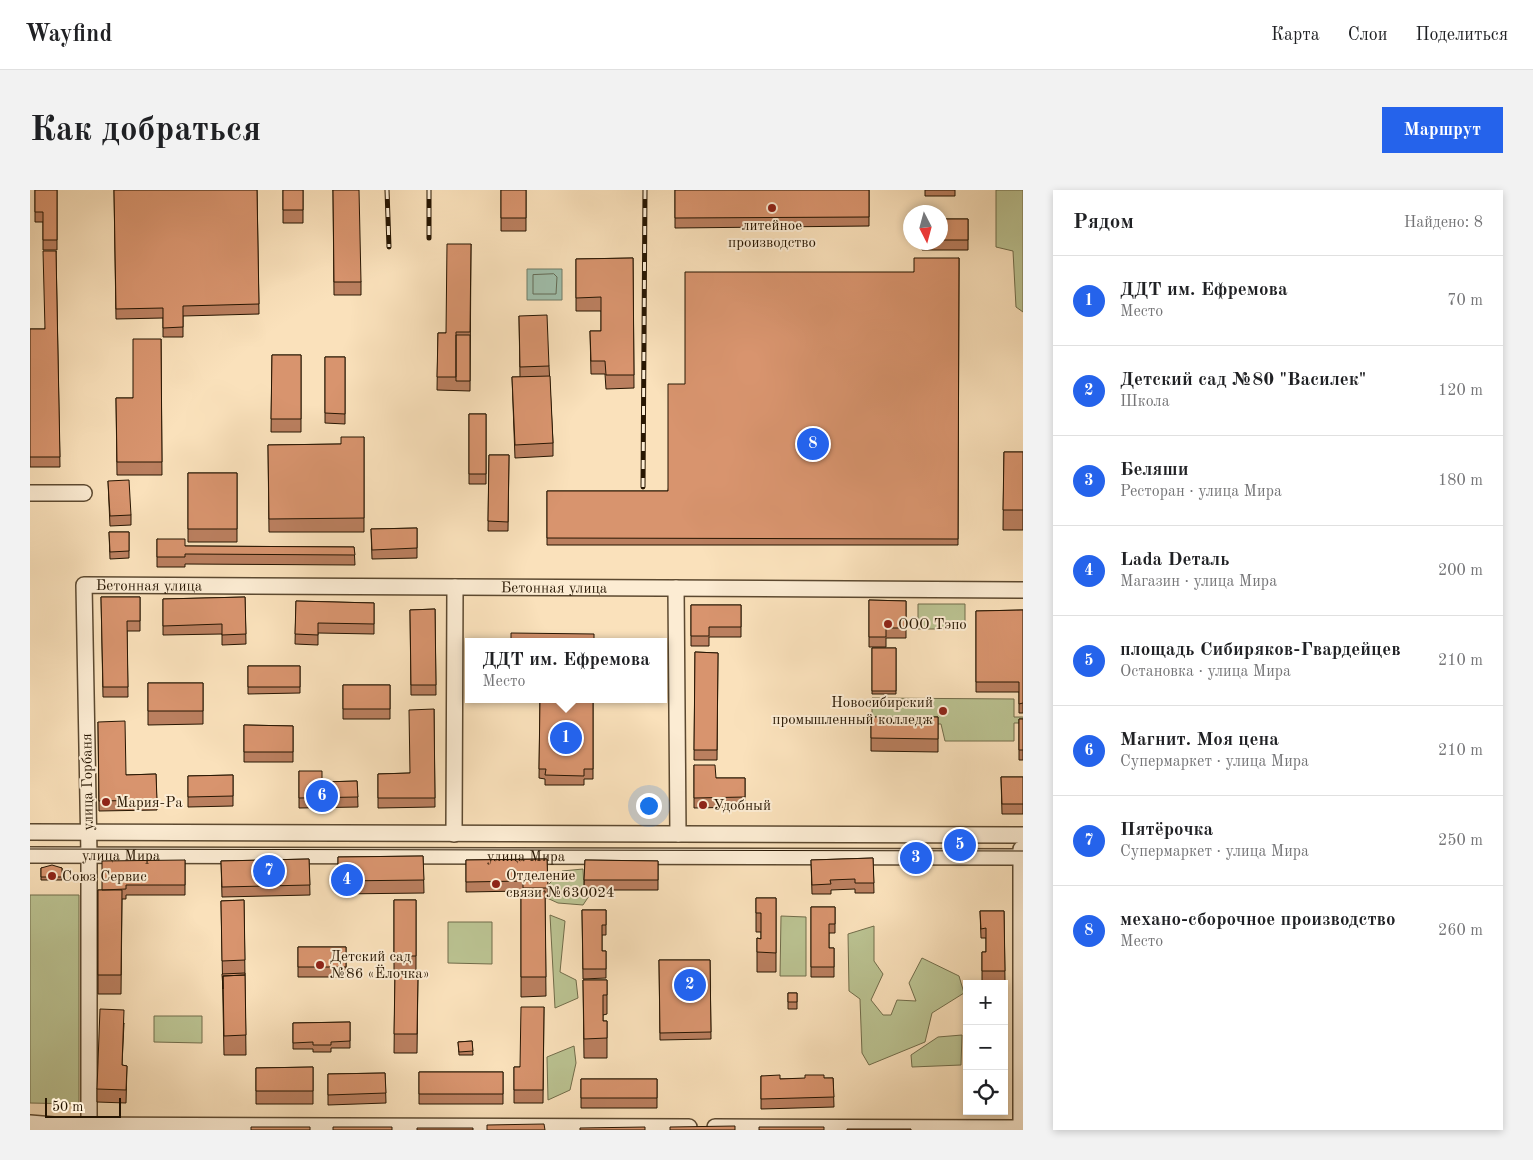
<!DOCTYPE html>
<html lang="ru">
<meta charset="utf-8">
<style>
:root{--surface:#fff;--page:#f2f2f2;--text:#202124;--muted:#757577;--line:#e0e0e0;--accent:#2563eb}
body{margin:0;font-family:"Old Standard TT",serif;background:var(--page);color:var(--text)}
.controls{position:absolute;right:15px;bottom:15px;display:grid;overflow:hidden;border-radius:0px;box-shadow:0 2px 8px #0003}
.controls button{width:45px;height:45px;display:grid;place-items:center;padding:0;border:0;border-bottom:1px solid var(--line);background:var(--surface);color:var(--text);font:25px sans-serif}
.compass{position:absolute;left:873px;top:15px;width:45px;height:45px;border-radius:50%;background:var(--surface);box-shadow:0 2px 8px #0003;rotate:174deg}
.scale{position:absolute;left:15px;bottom:12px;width:76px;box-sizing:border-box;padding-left:5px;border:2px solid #271602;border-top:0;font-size:14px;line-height:18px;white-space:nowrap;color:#271602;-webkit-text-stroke:4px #fcecd3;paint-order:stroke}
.you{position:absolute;left:618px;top:615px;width:18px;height:18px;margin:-12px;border:4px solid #fff;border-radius:50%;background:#1a73e8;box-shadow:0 0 0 8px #1a73e833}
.badge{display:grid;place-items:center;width:32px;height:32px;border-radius:50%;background:var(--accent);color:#fff;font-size:16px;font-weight:700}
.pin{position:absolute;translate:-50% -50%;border:2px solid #fff;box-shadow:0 1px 5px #0006}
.popup{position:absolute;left:435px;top:448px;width:202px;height:65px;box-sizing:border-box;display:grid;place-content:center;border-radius:0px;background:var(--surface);filter:drop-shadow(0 1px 4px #0005);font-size:16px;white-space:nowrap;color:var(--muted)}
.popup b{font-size:19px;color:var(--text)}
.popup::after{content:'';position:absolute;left:50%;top:100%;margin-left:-10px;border:10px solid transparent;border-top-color:var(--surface)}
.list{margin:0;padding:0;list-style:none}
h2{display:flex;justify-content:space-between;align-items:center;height:65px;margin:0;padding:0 20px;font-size:21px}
h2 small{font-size:16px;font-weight:400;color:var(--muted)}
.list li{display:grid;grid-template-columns:32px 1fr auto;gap:15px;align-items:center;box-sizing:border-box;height:90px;padding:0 20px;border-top:1px solid var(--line)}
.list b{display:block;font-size:19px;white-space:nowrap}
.list p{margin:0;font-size:16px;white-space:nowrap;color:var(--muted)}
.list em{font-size:16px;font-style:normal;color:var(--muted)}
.icon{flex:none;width:28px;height:28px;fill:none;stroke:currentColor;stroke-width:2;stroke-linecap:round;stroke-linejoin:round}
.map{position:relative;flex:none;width:993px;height:940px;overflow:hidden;border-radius:0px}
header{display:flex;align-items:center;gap:30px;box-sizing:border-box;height:70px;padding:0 25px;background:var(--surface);border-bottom:1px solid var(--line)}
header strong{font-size:24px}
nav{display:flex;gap:28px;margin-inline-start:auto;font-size:18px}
.intro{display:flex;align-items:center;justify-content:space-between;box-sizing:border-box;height:120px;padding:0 30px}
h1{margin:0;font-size:35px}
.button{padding:12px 22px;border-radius:0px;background:var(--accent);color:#fff;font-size:18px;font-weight:700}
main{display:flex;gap:30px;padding:0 30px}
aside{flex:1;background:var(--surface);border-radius:0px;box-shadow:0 2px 8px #0003}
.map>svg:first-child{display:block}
</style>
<header>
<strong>Wayfind</strong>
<nav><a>Карта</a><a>Слои</a><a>Поделиться</a></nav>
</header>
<div class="intro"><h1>Как добраться</h1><a class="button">Маршрут</a></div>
<main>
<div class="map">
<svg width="993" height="940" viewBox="0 0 993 940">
<rect width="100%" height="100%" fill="#fae1bb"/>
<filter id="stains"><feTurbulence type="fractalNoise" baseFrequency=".004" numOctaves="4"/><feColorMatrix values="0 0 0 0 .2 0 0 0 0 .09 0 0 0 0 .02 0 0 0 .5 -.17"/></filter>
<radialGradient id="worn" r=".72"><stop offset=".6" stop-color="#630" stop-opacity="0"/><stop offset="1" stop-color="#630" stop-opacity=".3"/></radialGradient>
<path fill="#bbc392" stroke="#716c4a" d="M966,0H993V122L986,117L983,61L966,57Z
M888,414H935V439H888Z
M842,508L984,509V527H993V533H984V551H915L911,534H842Z
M553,679L554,699L559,706L553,715L528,713L517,708V696L532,681Z
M0,705H49V914L0,913Z
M520,725L535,731L530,782L546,790L548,808L525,818Z
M751,726L776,727V786H750Z
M418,732H462V774L418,773Z
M844,736V771L853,784L841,810L853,825H861L867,810L886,811L879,793L892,768L929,786L934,803L902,823L895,852L839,875L832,863L830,809L819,801L818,744Z
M124,826H172V853L124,852Z
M932,845L931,875L882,877L881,865L908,847Z
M544,856L546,873L540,900L518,910L517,867Z"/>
<path fill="#9fbeab" stroke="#6f7b67" d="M497,79H532V110H497Z"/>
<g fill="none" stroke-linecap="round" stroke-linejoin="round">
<path stroke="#636a56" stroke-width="1" d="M524,84L527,87L526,104H503V85Z"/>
<defs>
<g id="minor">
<path d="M0,303H54"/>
<path d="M646,398L648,644"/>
<path d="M0,642L993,645"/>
<path d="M424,644L425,397"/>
<path d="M991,659V940"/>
<path id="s1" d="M0,665L993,667"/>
<path d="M0,933L24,935L659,937"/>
<path d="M685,937L993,938"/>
<path id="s2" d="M59,940V665L54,395L993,400"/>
</g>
</defs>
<use href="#minor" stroke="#5c4930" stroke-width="18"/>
<use href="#minor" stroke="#fcecd3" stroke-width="15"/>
<path stroke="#271602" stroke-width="1" d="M0,659L993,661"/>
<defs>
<path id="rail" d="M357,0L359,57
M399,0V48
M613,297L615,0"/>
</defs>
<use href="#rail" stroke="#271602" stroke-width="5"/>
<use href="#rail" stroke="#fcecd3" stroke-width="3" stroke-dasharray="9" stroke-linecap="butt"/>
</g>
<path fill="#ba7f5f" stroke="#271602" d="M5,0H27V60H13V32H5Z
M84,0H227L229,124L153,126V147H133V128L86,129Z
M253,0H273V33H253Z
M303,0L331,92V105H304Z
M471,0H496V41H471Z
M645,0H839V36L645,38Z
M895,0H925V6H895Z
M910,29H938V60H892L891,52H910Z
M441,54L440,201L407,200L408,143H416Z
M26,61L30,277H0V139H15Z
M603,68L604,198L576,199L575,184H561L560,141H571V121H546V69Z
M929,68L928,355H517V301H638L655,194L884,82Z
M489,126L519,176L523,253V266L485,268L482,187H490Z
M131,149L132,285H87L86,208H103Z
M242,165H271V242H241Z
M295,167H315V234L295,233Z
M439,224H456V294H439Z
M334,247V342H239L238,255L311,254Z
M974,262H993V340H973Z
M459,265H479L478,341H458Z
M158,283H207V352H158Z
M78,291L101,325V335L80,336Z
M387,338V368L342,369L341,339Z
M79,342H99V368L80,369Z
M127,349L155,356L324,357L325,375L155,374V377H127Z
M71,407H110V441H97L98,507H73Z
M215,407L216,454L192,455V444L133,445V409Z
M839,410L876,411V448H856V457H839Z
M266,411L344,413V444L288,443V455L265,454Z
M661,415H711V447H679V456H661Z
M405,419L406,505H381L380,420Z
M993,420V523H989V502H946V421Z
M842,458H866V504H842Z
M665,462L688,463L687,570H664Z
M218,476H270V503L218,504Z
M118,493H173V534L118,535Z
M313,495H360V529H313Z
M510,509H563V589H554V595H515V589L509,588Z
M404,519L405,617L348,618V584L380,583Z
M841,527H908V562L841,561Z
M989,529H993V570H989Z
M68,532L96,585L126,584L127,620L69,621Z
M214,535L263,536V572H214Z
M664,575L686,588H715V617L664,618Z
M269,581L292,592L327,591L328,617L269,618Z
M203,585V616L158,617V586Z
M971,587H993V624H972Z
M393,666L394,703L308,704V667Z
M843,668L844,703H825V699L801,700V704H782L781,670Z
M279,669L280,705L192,707L191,671Z
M517,669L518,708H515L516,806L491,807V701H493L436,702V670Z
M155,670V705H96V709H92L91,804H68V700H72Z
M555,670L628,671V700H554Z
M11,678H32V690H11Z
M726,708H746V782H727V748L731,749V742H726Z
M214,710L216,865H194L191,711Z
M364,710H386V784H388L387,863H364L365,786H364Z
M781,717H805V743H799V758H804V787H781Z
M552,720H576V745H572V761H576V788L553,789Z
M950,721H974L975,791H952V762H956V748H951Z
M268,757H316V787H268Z
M629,770H680L681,849L630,850Z
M553,790H577V824L573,825V831H577V868H554Z
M974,800L975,870H974Z
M758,803H767V819H758Z
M514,817L513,913H484V877H490Z
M320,832V858H301V862H283V859H263V833Z
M94,833L92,875L97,876L96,913L67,912V899Z
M442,851L443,865H429L428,852Z
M283,877V914H226V878Z
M389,882H473V914H389Z
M355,883L356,913L298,915V884Z
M731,886L750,889L803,888L804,917L731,919Z
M551,889H627V918H551Z"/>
<path fill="#d8946e" stroke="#271602" d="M5,0H27V50H13V22H5Z
M84,0H227L229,114L153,116V137L133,138V118L86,119Z
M253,0H273V20H253Z
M303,0H329L331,92H304Z
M471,0H496V28H471Z
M645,0H839V27L645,28Z
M910,29H938V50H910Z
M417,54H441L440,142H426V187H407L408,143H416Z
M13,61H26L30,267H0V139H15Z
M603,68L604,185H576L575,171H561L560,141H571V107L546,108V69Z
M884,68H929L928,349L517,348V301H638V194H655V82H884Z
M517,125L519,176L490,177L489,126Z
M426,145H440V191H426Z
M103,149H131L132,272H87L86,208H103Z
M242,165H271V229H241Z
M295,167H315V224L295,223Z
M520,186L523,253L485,255L482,187Z
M439,224H456V284H439Z
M311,247H334V328L239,329L238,255L311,254Z
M974,262H993V320H973Z
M459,265H479L478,332L458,331Z
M158,283H207V339H158Z
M99,290L101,325L80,326L78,291Z
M387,338V358L342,360L341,339Z
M79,342H99V361L80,362Z
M127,349H155V356L324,357L325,365L155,364V367H127Z
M71,407H110V431H97L98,497H73Z
M215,407L216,444L192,445V434L133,436V409Z
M839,410L876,411V438H856V447H839Z
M266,411L344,413V434L288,433V445L265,444Z
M661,415H711V437H679V446H661Z
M405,419L406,495H381L380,420Z
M993,420V513L989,514V492H946V421Z
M481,443L564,444V452H481Z
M842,458H866V501H842Z
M665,462L688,463L687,560H664Z
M218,476H270V497H218Z
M118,493H173V521H118Z
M313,495H360V519H313Z
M510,509H563V579H554V586L515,585L516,579H509Z
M404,519L405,608H348V584L380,583L379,520Z
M841,527H908V549L841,548Z
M989,529H993V560H989Z
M95,531L96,585L126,584L127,610L69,611L68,532Z
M214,535L263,536V562H214Z
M664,575H685L686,588H715V607L664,608Z
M269,581H292V592L327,591L328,607L269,608Z
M203,585V606L158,607V586Z
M971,587H993V614H972Z
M393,666L394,690L308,691V667Z
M843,668L844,693H825V689L800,690L801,694L782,695L781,670Z
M279,669L280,695L192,697L191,671Z
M517,669L518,698H493V691L436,692V670Z
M155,670V695H96V699L72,700V671Z
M555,670L628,671V690H554Z
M22,675L32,678V687H11V678Z
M68,700H92L91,785H68Z
M491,701H515L516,787H491Z
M726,708H746V763L727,762V748L731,749V723H726Z
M214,710L215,770L192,771L191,711Z
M364,710H386V766H364Z
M781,717H805V734H799V758H804V777H781Z
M552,720H576V735H572V761H576V779H553Z
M950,721H974L975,781H952V762H956V738L951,739Z
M268,757H316V777H268Z
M629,770H680L681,842L630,843Z
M215,783V785L193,786V799L192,784Z
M365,784H388L387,844H364Z
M215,785L216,845L194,846L193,786Z
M553,790H577V805H573V831H577V848L554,849Z
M974,800L975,860H974Z
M758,803H767V812H758Z
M491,817H514L513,900H484V877H490Z
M70,819L94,820L92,875L97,876L96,900L67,899Z
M320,832V851L301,852V855H283V852L263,853V833Z
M442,851L443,861L429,862L428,852Z
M283,877V901H226V878Z
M389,882H473V904H389Z
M355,883L356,903L298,905V884Z
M750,885V889L775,888V885H794V888H803L804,907L731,909V886Z
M551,889H627V908H551Z
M514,934L515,940H457V935Z
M705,936V940H640V937Z
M221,937H280V940H221Z
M303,937H362V940H303Z
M615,937V940H550V938Z
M729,937H794V940H729Z
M387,938H443V940H387Z
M817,939H881V940H817Z"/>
<g fill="#8f2418" stroke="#fcecd3" stroke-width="2">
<circle cx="742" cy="18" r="5"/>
<circle cx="858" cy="434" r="5"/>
<circle cx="913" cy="521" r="5"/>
<circle cx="76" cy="612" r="5"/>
<circle cx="673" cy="615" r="5"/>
<circle cx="22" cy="686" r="5"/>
<circle cx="466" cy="694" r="5"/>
<circle cx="290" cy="775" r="5"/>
</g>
<g text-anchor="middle" stroke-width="4" stroke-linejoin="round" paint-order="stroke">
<g font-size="15" fill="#271602" stroke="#fcecd3" text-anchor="start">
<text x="742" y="40" text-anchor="middle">литейное<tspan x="742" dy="17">производство</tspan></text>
<text x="868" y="439">ООО Тэпо</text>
<text x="903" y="517" text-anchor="end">Новосибирский<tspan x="903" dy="17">промышленный колледж</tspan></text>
<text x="86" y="617">Мария-Ра</text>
<text x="683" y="620">Удобный</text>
<text x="476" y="690">Отделение<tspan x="476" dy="17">связи №630024</tspan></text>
<text x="32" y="691">Союз Сервис</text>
<text x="300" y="771">Детский сад<tspan x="300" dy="17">№86 «Ёлочка»</tspan></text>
</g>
<g font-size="15" fill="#271602" stroke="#fcecd3">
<text dy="5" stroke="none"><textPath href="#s2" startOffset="610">Бетонная улица</textPath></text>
<text dy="5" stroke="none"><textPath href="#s2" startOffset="1015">Бетонная улица</textPath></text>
<text transform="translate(57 592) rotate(-91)" y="5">улица Горбаня</text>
<text dy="5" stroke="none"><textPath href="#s1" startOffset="91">улица Мира</textPath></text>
<text dy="5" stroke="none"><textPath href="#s1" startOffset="496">улица Мира</textPath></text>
</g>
</g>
<rect width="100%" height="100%" filter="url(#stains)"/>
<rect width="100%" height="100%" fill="url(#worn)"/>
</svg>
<div class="controls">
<button>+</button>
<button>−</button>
<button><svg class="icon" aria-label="locate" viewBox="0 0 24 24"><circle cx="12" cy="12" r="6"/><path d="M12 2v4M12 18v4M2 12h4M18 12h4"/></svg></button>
</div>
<svg class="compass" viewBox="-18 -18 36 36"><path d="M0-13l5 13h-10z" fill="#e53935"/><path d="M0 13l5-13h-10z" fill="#757577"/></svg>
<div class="scale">50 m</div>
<div class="you"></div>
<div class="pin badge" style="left:536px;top:548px">1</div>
<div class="popup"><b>ДДТ им. Ефремова</b>Место</div>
<div class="pin badge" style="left:660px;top:795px">2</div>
<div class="pin badge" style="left:886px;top:668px">3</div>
<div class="pin badge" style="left:317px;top:690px">4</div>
<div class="pin badge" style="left:930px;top:655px">5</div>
<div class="pin badge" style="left:292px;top:606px">6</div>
<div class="pin badge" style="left:239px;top:681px">7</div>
<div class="pin badge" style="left:783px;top:254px">8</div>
</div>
<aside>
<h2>Рядом<small>Найдено: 8</small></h2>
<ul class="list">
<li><span class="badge">1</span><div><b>ДДТ им. Ефремова</b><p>Место</p></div><em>70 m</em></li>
<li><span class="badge">2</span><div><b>Детский сад №80 &quot;Василек&quot;</b><p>Школа</p></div><em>120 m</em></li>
<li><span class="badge">3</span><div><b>Беляши</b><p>Ресторан · улица Мира</p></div><em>180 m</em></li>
<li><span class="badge">4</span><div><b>Lada Dеталь</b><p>Магазин · улица Мира</p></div><em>200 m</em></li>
<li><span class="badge">5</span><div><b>площадь Сибиряков-Гвардейцев</b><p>Остановка · улица Мира</p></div><em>210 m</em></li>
<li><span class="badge">6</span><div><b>Магнит. Моя цена</b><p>Супермаркет · улица Мира</p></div><em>210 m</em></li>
<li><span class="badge">7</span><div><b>Пятёрочка</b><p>Супермаркет · улица Мира</p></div><em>250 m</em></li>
<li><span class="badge">8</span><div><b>механо-сборочное производство</b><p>Место</p></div><em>260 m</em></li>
</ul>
</aside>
</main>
